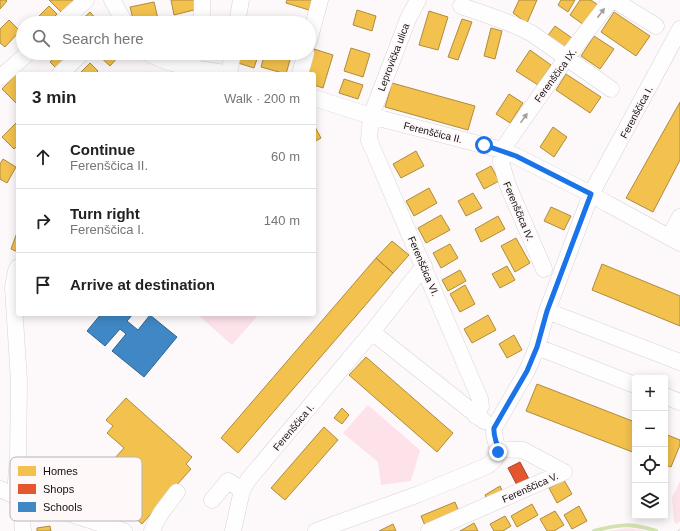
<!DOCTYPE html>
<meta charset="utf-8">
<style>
:root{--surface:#fff;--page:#f6f6f6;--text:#222;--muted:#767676;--line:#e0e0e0}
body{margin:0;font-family:Helvetica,sans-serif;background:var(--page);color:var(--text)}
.controls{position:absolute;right:12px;bottom:12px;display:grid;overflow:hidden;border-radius:4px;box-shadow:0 2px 10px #0003}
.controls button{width:36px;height:36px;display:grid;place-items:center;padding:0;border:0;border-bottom:1px solid var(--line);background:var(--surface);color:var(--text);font:20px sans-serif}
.stop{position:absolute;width:12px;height:12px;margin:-9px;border:3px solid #1a73e8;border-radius:50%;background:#fff}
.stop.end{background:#1a73e8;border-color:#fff;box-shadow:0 1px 4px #0008}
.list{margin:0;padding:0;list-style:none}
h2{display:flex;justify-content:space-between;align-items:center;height:52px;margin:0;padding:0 16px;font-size:17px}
h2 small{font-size:13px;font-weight:400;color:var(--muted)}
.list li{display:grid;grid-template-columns:26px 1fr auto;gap:12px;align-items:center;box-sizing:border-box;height:64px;padding:0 16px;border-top:1px solid var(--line)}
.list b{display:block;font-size:15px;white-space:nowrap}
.list p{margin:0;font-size:13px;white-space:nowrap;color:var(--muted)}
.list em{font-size:13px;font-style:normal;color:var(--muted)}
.icon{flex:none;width:22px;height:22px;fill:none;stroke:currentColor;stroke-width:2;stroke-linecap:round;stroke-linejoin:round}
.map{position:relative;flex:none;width:680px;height:531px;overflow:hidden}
.search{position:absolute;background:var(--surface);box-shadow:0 2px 10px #0003;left:16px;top:16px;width:300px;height:44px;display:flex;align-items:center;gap:10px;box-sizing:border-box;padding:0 14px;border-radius:22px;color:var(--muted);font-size:15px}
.panel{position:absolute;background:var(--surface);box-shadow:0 2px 10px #0003;left:16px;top:72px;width:300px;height:244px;border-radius:4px}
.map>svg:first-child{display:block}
</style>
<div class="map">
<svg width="680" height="531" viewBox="0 0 680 531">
<rect width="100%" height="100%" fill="#fdf9fa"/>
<path fill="#fde2ea" d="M197,314H259L232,345Z
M368,405L420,450L411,481L381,485L378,462L343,433Z
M680,481V521L677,524L674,522L672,498Z
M629,528L647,531H607Z"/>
<path fill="#f2c14e" stroke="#af8c3b" d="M0,0H6L7,1L0,9Z
M49,0H72L73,2L62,13Z
M171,0H196L198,9L174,15Z
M287,0H312L309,10L286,3Z
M519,0H537L527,23L513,13Z
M561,0H575L568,12L558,5Z
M580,0H591L598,5L584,25L570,15Z
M154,2L159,23H134L130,7Z
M49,6L57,14L48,23H32Z
M357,10L376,16L372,31L353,25Z
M429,11L448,17L438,50L419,45Z
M90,12L100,23H78Z
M614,12L650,36L636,56L601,32Z
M462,19L472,22L458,60L448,57Z
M9,20L20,31L5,47L0,43V29Z
M555,26L572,38L563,50L546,38Z
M491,28L502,31L495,59L484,56Z
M594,36L614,49L600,69L581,56Z
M351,48L370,54L363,77L344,71Z
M314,49L333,55L323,88L314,85V74H307Z
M530,50L551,65L538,85L516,71Z
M60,53H76L59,71L50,62Z
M96,53H115L119,56L110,66Z
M201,53H219L217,59Z
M238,53H259L254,68L235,62Z
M265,53L290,60L286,74L261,67Z
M90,63L98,71L95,74H79Z
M17,73L18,75V105L2,89Z
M566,74L601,97L590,113L556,90Z
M344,79L363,85L358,99L339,93Z
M392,83L475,106L468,130L385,107Z
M509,94L523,103L510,123L496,114Z
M680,102V160L653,212L626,198Z
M18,121V145L14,149L2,137Z
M314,125L321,138L314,142Z
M553,127L567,137L554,157L540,147Z
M416,151L424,166L401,178L393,164Z
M3,159L16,167L7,183L0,179V164Z
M491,166L499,181L484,189L476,174Z
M429,188L437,203L414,216L406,201Z
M473,193L482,208L466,216L458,201Z
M551,207L571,216L564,230L544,221Z
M441,215L450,230L426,243L418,228Z
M498,216L505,229L481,242L475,229Z
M18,230V252L11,249Z
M516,238L530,263L515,272L501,246Z
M392,241L409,255L393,273L376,258Z
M450,244L458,258L441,268L433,253Z
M376,258L393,273L238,453L221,438Z
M602,264L680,296V326L592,290Z
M507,266L515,280L500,288L492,274Z
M460,270L466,281L448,291L442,280Z
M465,285L475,304L460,312L450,294Z
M488,315L496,330L472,343L464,329Z
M514,335L522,350L507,358L499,344Z
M366,357L453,433L437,452L349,375Z
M537,384L635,422V453L526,411Z
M126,398L192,457L186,464L191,469L142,524L94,481L124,448L107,433L113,426L106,420Z
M342,408L349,415L342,424L334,418Z
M324,427L338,440L285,500L271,488Z
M665,434L680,440V445L671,467L665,465Z
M564,480L572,494L557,503L549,488Z
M500,486L504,495L489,503L485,495Z
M455,502L460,514L426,528L421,516Z
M532,504L538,515L517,527L511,516Z
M579,506L587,521L572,529L564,515Z
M555,511L564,525L554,531H547L540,519Z
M505,516L511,526L503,531H494L490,524Z
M474,523L478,531H460Z
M393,524L396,531H379Z
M50,526L51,531H37V528Z"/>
<path fill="#e4572e" stroke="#a54125" d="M520,462L530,481L518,487L508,468Z"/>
<path fill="#3f88c5" stroke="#32648f" d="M101,314H133L127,321L138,330L150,315L177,337L144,377L112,351L126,334L120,329L105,346L87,331Z"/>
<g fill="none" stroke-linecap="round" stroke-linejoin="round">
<path stroke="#d2e2ad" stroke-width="4" d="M594,531C619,524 631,523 656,531"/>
<defs>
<path id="minor" d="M112,0L125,23
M418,0L408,19L371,116L369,140L480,399L481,406L476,416
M614,0L656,26
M461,6C485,14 508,21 531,33L611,89
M61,23L86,0
M200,23L202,13V0
M237,23L241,0
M309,41L320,0
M148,53C172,67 203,69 230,74
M192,67L194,53
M60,74L82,53
M229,74L233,53
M300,74L306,53
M0,78L28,53
M314,98L371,116L502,150L516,156L591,194L608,204L680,243
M669,237L680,217
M18,267L16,271L13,288L19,381L18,457L16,482L22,517L23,531
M544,269L508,186L501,162L502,150L567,57L611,0
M547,311L680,362
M372,332L484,421
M537,347L635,385
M665,396L680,402
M0,489L32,504L58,510L124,531
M212,500L228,481L242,490
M152,531C157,516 167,505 177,492
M233,531L242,490L248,480L372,332L424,266
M316,531L419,494L487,466C508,451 492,446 494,428L527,371L537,347L547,311L591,194L680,29
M429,531L564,472L523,450L498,449"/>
</defs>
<use href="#minor" stroke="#d7d3d4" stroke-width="17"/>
<use href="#minor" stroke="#fffefe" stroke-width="16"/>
<path stroke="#d6d4d5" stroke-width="1" d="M678,531L680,529"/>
</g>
<defs><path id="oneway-solid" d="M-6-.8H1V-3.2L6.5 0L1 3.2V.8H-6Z"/></defs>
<g fill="#a09e9f">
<use href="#oneway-solid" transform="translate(601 13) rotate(-53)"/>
<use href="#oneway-solid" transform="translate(524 118) rotate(-55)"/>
</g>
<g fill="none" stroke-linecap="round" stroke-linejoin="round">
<path stroke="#1a73e8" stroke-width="5" d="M484,145L516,156L591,194L547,311L537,347L527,371L494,428C493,437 498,443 498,452"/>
</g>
<g text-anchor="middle" stroke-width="4" stroke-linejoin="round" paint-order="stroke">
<g font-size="10" fill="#120f10" stroke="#fef8f9">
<text transform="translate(393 57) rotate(-69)" y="4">Leprovička ulica</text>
<text transform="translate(555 75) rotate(-54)" y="4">Ferenščica IX.</text>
<text transform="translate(636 112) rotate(-62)" y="4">Ferenščica I.</text>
<text transform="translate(433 132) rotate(14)" y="4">Ferenščica II.</text>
<text transform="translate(519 211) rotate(67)" y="4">Ferenščica IV.</text>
<text transform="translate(424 266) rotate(67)" y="4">Ferenščica VI.</text>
<text transform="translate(293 427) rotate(-50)" y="4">Ferenščica I.</text>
<text transform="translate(530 487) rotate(-24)" y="4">Ferenščica V.</text>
</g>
</g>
<rect x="10" y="457" width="132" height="64" rx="6" fill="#fef8f9" stroke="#b7b2b3" stroke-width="1"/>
<rect x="18" y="466" width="18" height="10" fill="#f2c14e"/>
<rect x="18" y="484" width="18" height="10" fill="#e4572e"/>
<rect x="18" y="502" width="18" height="10" fill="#3f88c5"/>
<g font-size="11" fill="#120f10">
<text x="43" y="475">Homes</text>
<text x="43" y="493">Shops</text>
<text x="43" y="511">Schools</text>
</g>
</svg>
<div class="controls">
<button>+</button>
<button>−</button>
<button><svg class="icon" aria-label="locate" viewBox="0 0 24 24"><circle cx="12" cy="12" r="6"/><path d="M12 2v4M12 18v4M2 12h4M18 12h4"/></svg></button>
<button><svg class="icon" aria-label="layers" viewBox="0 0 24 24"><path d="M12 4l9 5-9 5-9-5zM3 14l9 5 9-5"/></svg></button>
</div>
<div class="stop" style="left:484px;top:145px"></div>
<div class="stop end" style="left:498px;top:452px"></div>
<div class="search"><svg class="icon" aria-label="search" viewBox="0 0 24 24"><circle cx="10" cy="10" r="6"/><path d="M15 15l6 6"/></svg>Search here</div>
<section class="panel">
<h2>3 min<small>Walk · 200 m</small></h2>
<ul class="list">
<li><svg class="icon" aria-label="ahead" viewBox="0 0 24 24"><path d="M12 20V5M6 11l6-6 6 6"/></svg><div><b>Continue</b><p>Ferenščica II.</p></div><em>60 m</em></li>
<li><svg class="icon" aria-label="right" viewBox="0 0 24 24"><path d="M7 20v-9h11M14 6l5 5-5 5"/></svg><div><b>Turn right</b><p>Ferenščica I.</p></div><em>140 m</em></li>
<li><svg class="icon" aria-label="arrive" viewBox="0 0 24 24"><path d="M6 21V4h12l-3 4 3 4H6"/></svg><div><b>Arrive at destination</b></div></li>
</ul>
</section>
</div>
